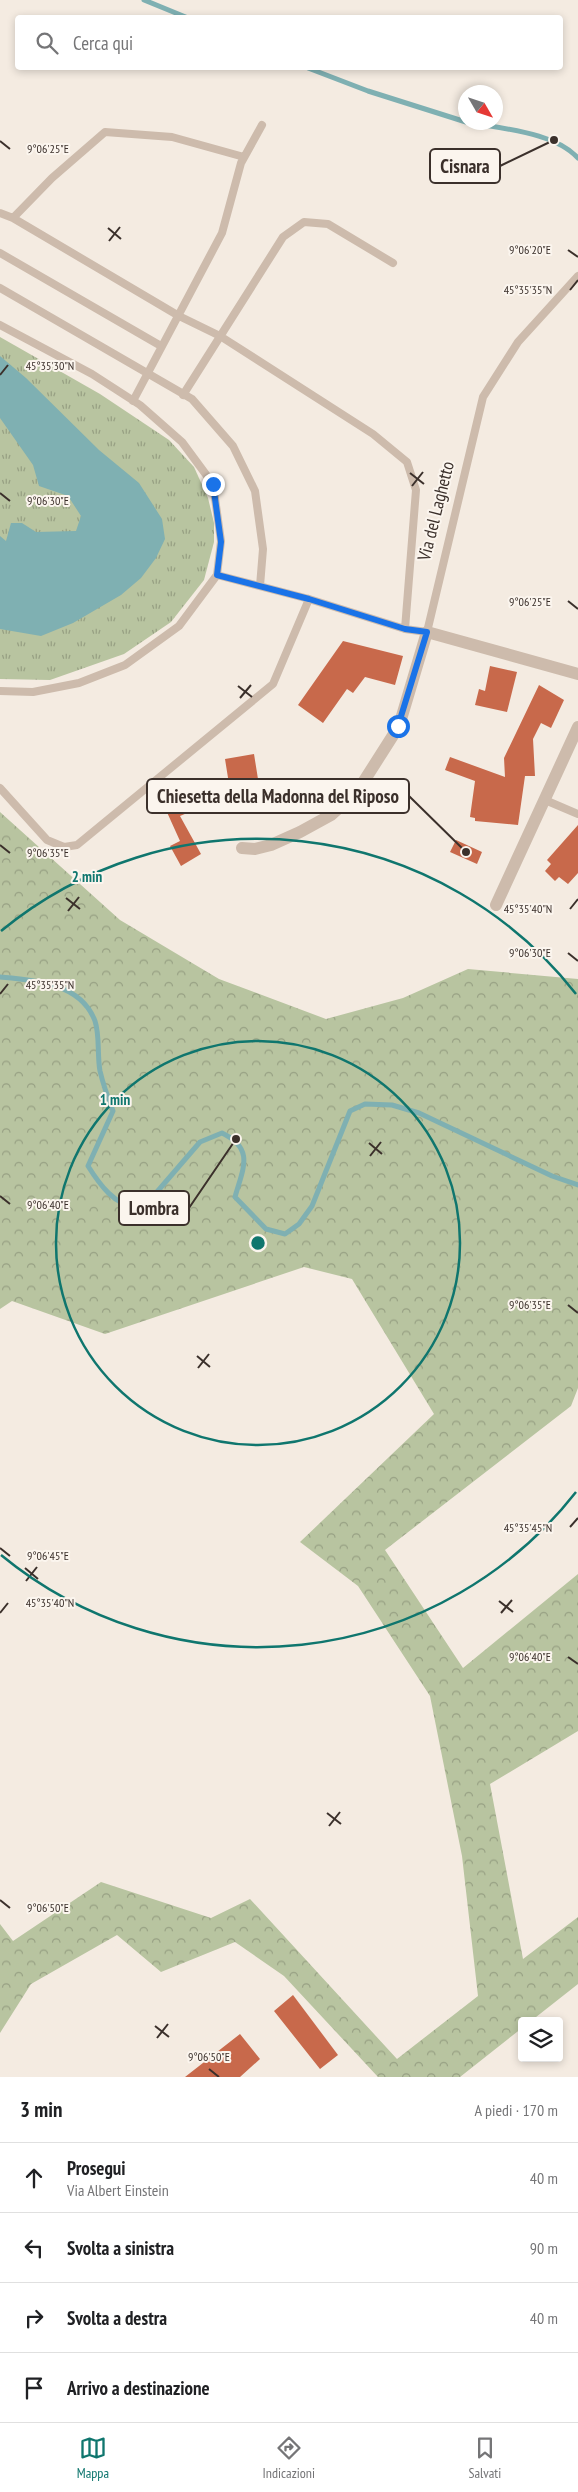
<!DOCTYPE html>
<html lang="it">
<meta charset="utf-8">
<style>
:root{--surface:#fff;--page:#f6f6f6;--text:#202124;--muted:#757577;--line:#e0e0e0;--accent:#0f766e}
body{margin:0;font-family:"PT Sans Narrow",sans-serif;background:var(--page);color:var(--text)}
.controls{position:absolute;right:15px;bottom:15px;display:grid;overflow:hidden;border-radius:5px;box-shadow:0 2px 8px #0003}
.controls button{width:45px;height:45px;display:grid;place-items:center;padding:0;border:0;border-bottom:1px solid var(--line);background:var(--surface);color:var(--text);font:25px sans-serif}
.compass{position:absolute;left:458px;top:85px;width:45px;height:45px;border-radius:50%;background:var(--surface);box-shadow:0 2px 8px #0003;rotate:129deg}
.stop{position:absolute;width:15px;height:15px;margin:-11px;border:4px solid #1a73e8;border-radius:50%;background:#fff}
.stop.end{background:#1a73e8;border-color:#fff;box-shadow:0 1px 5px #0008}
.list{margin:0;padding:0;list-style:none}
h2{display:flex;justify-content:space-between;align-items:center;height:65px;margin:0;padding:0 20px;font-size:21px}
h2 small{font-size:16px;font-weight:400;color:var(--muted)}
.list li{display:grid;grid-template-columns:32px 1fr auto;gap:15px;align-items:center;box-sizing:border-box;height:70px;padding:0 20px;border-top:1px solid var(--line)}
.list b{display:block;font-size:19px;white-space:nowrap}
.list p{margin:0;font-size:16px;white-space:nowrap;color:var(--muted)}
.list em{font-size:16px;font-style:normal;color:var(--muted)}
.icon{flex:none;width:28px;height:28px;fill:none;stroke:currentColor;stroke-width:2;stroke-linecap:round;stroke-linejoin:round}
.map{position:relative;flex:none;width:578px;height:2077px;overflow:hidden}
.search{position:absolute;background:var(--surface);box-shadow:0 2px 8px #0003;left:15px;right:15px;top:15px;height:55px;display:flex;align-items:center;gap:12px;box-sizing:border-box;padding:0 18px;border-radius:5px;color:var(--muted);font-size:19px}
.sheet{height:345px;background:var(--surface)}
nav{display:flex;justify-content:space-around;align-items:center;box-sizing:border-box;height:70px;border-top:1px solid var(--line);background:var(--surface);font-size:14px;color:var(--muted)}
nav a{display:grid;justify-items:center;gap:2px}
nav .on{color:var(--accent)}
.map>svg:first-child{display:block}
</style>
<div class="map">
<svg width="578" height="2077" viewBox="0 0 578 2077">
<defs>
<pattern id="grass-tufts" width="24" height="20" patternUnits="userSpaceOnUse" patternTransform="scale(1.25)"><rect width="24" height="20" fill="#b8c4a0"/><path d="M3 7l-1-3M5 7V3M7 7l1-3M15 17l-1-3M17 17v-4M19 17l1-3" fill="none" stroke="#97a083"/></pattern>
<pattern id="forest-crowns" width="20" height="18" patternUnits="userSpaceOnUse" patternTransform="scale(1.25)"><rect width="20" height="18" fill="#b8c4a0"/><path d="M2 6a3 3 0 1 1 6 0M12 15a3 3 0 1 1 6 0" fill="none" stroke="#97a083"/></pattern>
</defs>
<rect width="100%" height="100%" fill="#f4ebe1"/>
<path fill="url(#grass-tufts)" d="M0,337L100,394L169,440L194,467L208,498L214,523V542L204,580L171,622L124,654L50,680L0,679Z"/>
<path fill="url(#forest-crowns)" d="M0,812L120,920L219,979L326,1019L403,998L468,969L578,979V1388L571,1406L385,1550L463,1668L578,1574V1731L490,1784L523,1959L578,1917V1984L531,2021H522V2028L460,2077H378L284,1976L235,1942L161,1972L117,1935L31,1984L0,2033V1924L13,1941L101,1882L211,1918L250,1899L397,2059L478,1996L462,1856L430,1696L358,1586L300,1542L434,1414L352,1279L304,1267L105,1334L12,1301L0,1309Z"/>
<path fill="#7fb0b2" d="M0,356L26,378L99,450L139,483L162,519L165,539L156,558L141,578L121,595L73,623L41,636L0,629V536L6,541L11,523H22L36,532L76,531L81,516L68,496L39,486L33,465L0,418Z"/>
<g fill="none" stroke-linecap="round" stroke-linejoin="round">
<path stroke="#7fb0b2" stroke-width="5" d="M144,0L188,18
M308,68L368,91L466,122
M468,122C502,129 554,132 578,158
M0,977C35,980 81,983 95,1021C100,1036 97,1055 100,1071C103,1084 108,1098 113,1111L88,1166C98,1182 116,1209 139,1206C142,1205 147,1202 150,1200L200,1142L222,1133C255,1149 243,1168 235,1197L266,1229L285,1234L299,1224L312,1206L350,1111L365,1104L392,1105L419,1113L552,1176L578,1185"/>
</g>
<path fill="#c8694b" d="M343,641L403,656L395,685L365,677L353,693L347,689L323,723L298,705Z
M490,666L517,672L507,712L475,705L479,689L485,691Z
M539,685L564,700L551,728L541,723L533,739L535,776H525L518,825L475,821V818L470,817L475,781L445,770L450,757L505,777L504,758Z
M254,754L258,779L229,784L225,759Z
M201,782L211,803L180,816L201,854L181,866L170,846L180,841L161,799Z
M578,825V873L568,884L559,877L555,881L545,871L551,864L547,860Z
M456,840L482,852L477,864L450,852Z
M293,1995L338,2055L320,2069L274,2011Z
M240,2034L260,2059L240,2077H185Z"/>
<g fill="none" stroke-linecap="round" stroke-linejoin="round">
<path stroke="#cdbbac" stroke-width="8" d="M0,213L13,218L179,316L220,336L373,434L407,462L416,490L405,629
M13,218L52,178L105,132L172,137L244,157
M0,253L161,346
M0,288L192,399L233,446L255,491L263,549L260,586
M0,325L92,374L140,405L182,442L213,484L221,541L217,575L179,626L125,665L79,683L33,692L0,691
M183,395L283,237L304,222L328,224L393,263
M133,401L222,233L241,163L262,125
M217,575L309,599L405,629L427,632L483,397L518,342L578,276
M0,788L47,840L64,847L77,845L273,684L309,599
M545,800L578,814"/>
<path stroke="#cdbbac" stroke-width="12" d="M242,848L255,849L271,845L300,832L331,815L357,792L399,726L427,632L578,674
M496,905L578,727"/>
</g>
<g fill="none" stroke-linecap="round" stroke-linejoin="round">
<path stroke="#1a73e8" stroke-width="6" d="M213,484L221,542L217,575L309,599L405,629L427,632L398,726"/>
</g>
<path fill="none" stroke="#3b302b" stroke-width="2" d="M0,141L10,149M108,228L121,239M109,241L120,227M568,250L578,257M570,290L578,280M0,375L8,365M410,473L424,484M412,486L423,472M0,493L10,501M568,601L578,609M238,686L252,697M240,698L251,685M0,845L10,853M66,898L80,909M570,909L578,899M68,911L79,897M568,953L578,961M0,994L8,984M369,1143L382,1154M370,1156L381,1142M0,1196L10,1204M568,1305L578,1313M197,1356L210,1367M198,1368L209,1354M570,1527L578,1518M0,1548L10,1556M25,1568L38,1579M26,1581L37,1567M499,1601L513,1612M0,1613L8,1603M501,1613L512,1600M568,1657L578,1664M327,1813L341,1824M329,1826L340,1812M0,1900L10,1908M155,2026L169,2037M157,2038L168,2024M209,2069L219,2077"/>
<g fill="none" stroke="#0f766e" stroke-width="2.5">
<circle cx="258" cy="1243" r="202"/>
<path d="M576 1492A404 404 0 0 1 1 1555M1 931A404 404 0 0 1 576 994"/>
</g>
<g text-anchor="middle" stroke-width="4" stroke-linejoin="round" paint-order="stroke">
<g font-size="18" fill="#3b302b" stroke="#fbf5ee">
<text transform="translate(436 511) rotate(-76)" y="6">Via del Laghetto</text>
</g>
</g>
<g font-size="12" text-anchor="middle" fill="#3b302b" stroke="#fbf5ee" stroke-width="4" stroke-linejoin="round" paint-order="stroke">
<text x="48" y="153">9°06'25"E</text>
<text x="530" y="254">9°06'20"E</text>
<text x="528" y="294">45°35'35"N</text>
<text x="50" y="370">45°35'30"N</text>
<text x="48" y="505">9°06'30"E</text>
<text x="530" y="606">9°06'25"E</text>
<text x="48" y="857">9°06'35"E</text>
<text x="528" y="913">45°35'40"N</text>
<text x="530" y="957">9°06'30"E</text>
<text x="50" y="989">45°35'35"N</text>
<text x="48" y="1209">9°06'40"E</text>
<text x="530" y="1309">9°06'35"E</text>
<text x="528" y="1532">45°35'45"N</text>
<text x="48" y="1560">9°06'45"E</text>
<text x="50" y="1607">45°35'40"N</text>
<text x="530" y="1661">9°06'40"E</text>
<text x="48" y="1912">9°06'50"E</text>
<text x="209" y="2061">9°06'50"E</text>
</g>
<circle cx="258" cy="1243" r="8" fill="#0f766e" stroke="#fbf5ee" stroke-width="2.5"/>
<g font-size="15" text-anchor="middle" font-weight="bold" fill="#0f766e" stroke="#fbf5ee" stroke-width="4" stroke-linejoin="round" paint-order="stroke">
<text x="87" y="882">2 min</text>
<text x="115" y="1105">1 min</text>
</g>
<path fill="none" stroke="#3b302b" stroke-width="2" d="M554 140L500 166M466 852L409 796M236 1139L189 1208"/>
<g fill="#3b302b" stroke="#fbf5ee" stroke-width="2">
<circle cx="554" cy="140" r="5"/>
<circle cx="466" cy="852" r="5"/>
<circle cx="236" cy="1139" r="5"/>
</g>
<g fill="#fbf5ee" stroke="#3b302b" stroke-width="2">
<rect x="430" y="149" width="70" height="34" rx="5"/>
<rect x="147" y="779" width="262" height="34" rx="5"/>
<rect x="119" y="1191" width="70" height="34" rx="5"/>
</g>
<g font-size="19" text-anchor="middle" font-weight="bold" fill="#3b302b">
<text x="465" y="173">Cisnara</text>
<text x="278" y="803">Chiesetta della Madonna del Riposo</text>
<text x="154" y="1215">Lombra</text>
</g>
</svg>
<div class="controls">
<button><svg class="icon" aria-label="layers" viewBox="0 0 24 24"><path d="M12 4l9 5-9 5-9-5zM3 14l9 5 9-5"/></svg></button>
</div>
<svg class="compass" viewBox="-18 -18 36 36"><path d="M0-13l5 13h-10z" fill="#e53935"/><path d="M0 13l5-13h-10z" fill="#757577"/></svg>
<div class="stop" style="left:398px;top:726px"></div>
<div class="stop end" style="left:213px;top:484px"></div>
<div class="search"><svg class="icon" aria-label="search" viewBox="0 0 24 24"><circle cx="10" cy="10" r="6"/><path d="M15 15l6 6"/></svg>Cerca qui</div>
</div>
<section class="sheet">
<h2>3 min<small>A piedi · 170 m</small></h2>
<ul class="list">
<li><svg class="icon" aria-label="ahead" viewBox="0 0 24 24"><path d="M12 20V5M6 11l6-6 6 6"/></svg><div><b>Prosegui</b><p>Via Albert Einstein</p></div><em>40 m</em></li>
<li><svg class="icon" aria-label="left" viewBox="0 0 24 24"><path d="M17 20v-9H6M10 6l-5 5 5 5"/></svg><div><b>Svolta a sinistra</b></div><em>90 m</em></li>
<li><svg class="icon" aria-label="right" viewBox="0 0 24 24"><path d="M7 20v-9h11M14 6l5 5-5 5"/></svg><div><b>Svolta a destra</b></div><em>40 m</em></li>
<li><svg class="icon" aria-label="arrive" viewBox="0 0 24 24"><path d="M6 21V4h12l-3 4 3 4H6"/></svg><div><b>Arrivo a destinazione</b></div></li>
</ul>
</section>
<nav>
<a class="on"><svg class="icon" aria-label="map" viewBox="0 0 24 24"><path d="M3 6l6-2 6 2 6-2v14l-6 2-6-2-6 2zM9 4v14M15 6v14"/></svg>Mappa</a>
<a><svg class="icon" aria-label="directions" viewBox="0 0 24 24"><path d="M12 3l9 9-9 9-9-9zM9 14v-3h6M13 9l2 2-2 2"/></svg>Indicazioni</a>
<a><svg class="icon" aria-label="saved" viewBox="0 0 24 24"><path d="M7 4h10v16l-5-4-5 4z"/></svg>Salvati</a>
</nav>
